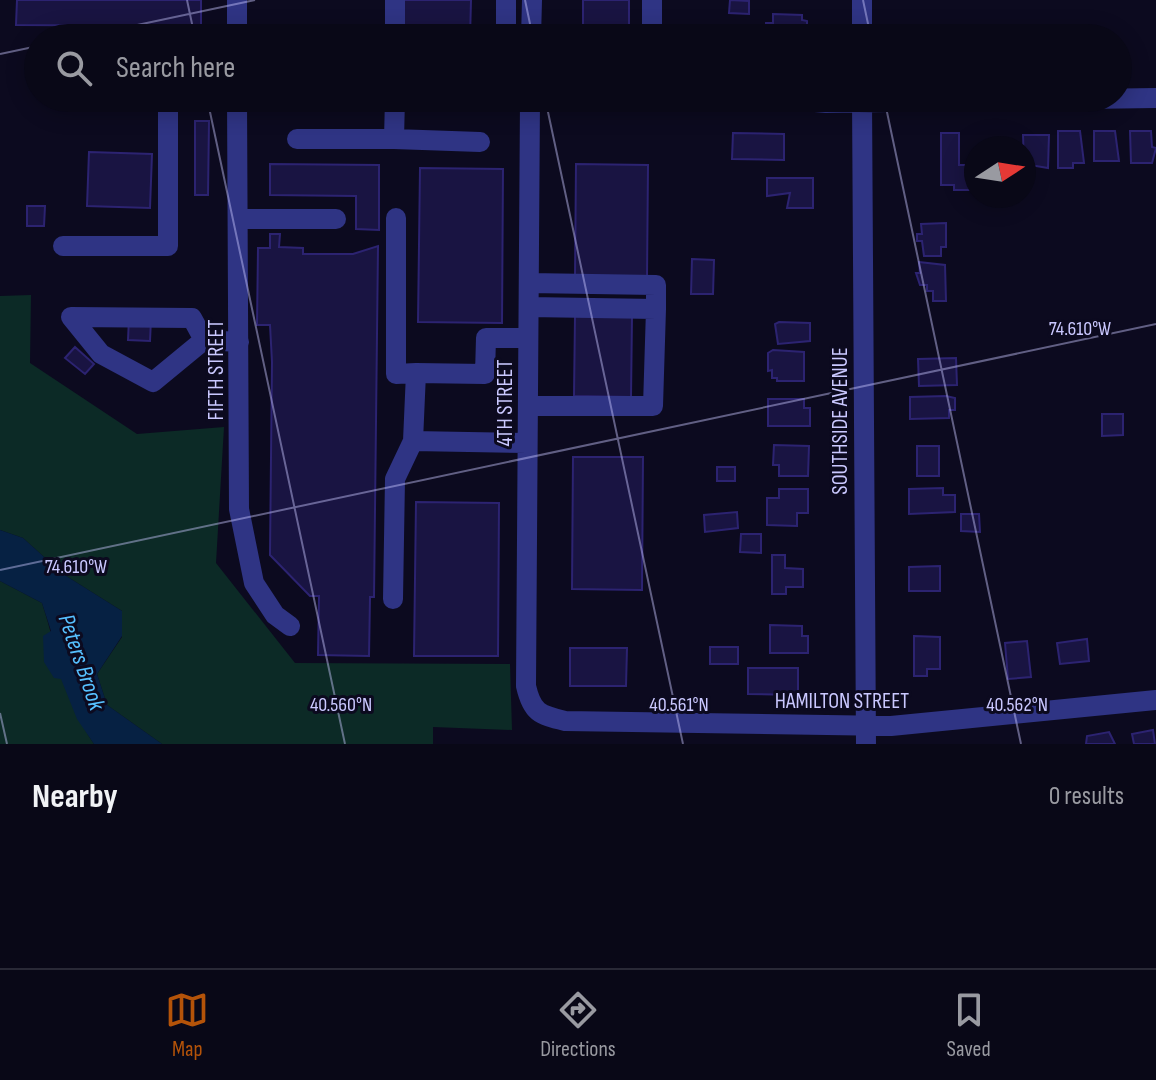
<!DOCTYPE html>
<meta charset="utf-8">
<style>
:root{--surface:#090817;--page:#171624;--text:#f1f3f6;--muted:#999aa1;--line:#292936;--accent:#b45309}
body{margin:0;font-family:"Sofia Sans Condensed",sans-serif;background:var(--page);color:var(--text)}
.compass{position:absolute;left:964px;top:136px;width:72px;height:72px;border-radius:50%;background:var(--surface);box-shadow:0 4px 20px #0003;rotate:78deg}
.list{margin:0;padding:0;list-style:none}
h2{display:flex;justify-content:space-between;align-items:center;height:104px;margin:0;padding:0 32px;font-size:34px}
h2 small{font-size:26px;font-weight:400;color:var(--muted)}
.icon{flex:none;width:44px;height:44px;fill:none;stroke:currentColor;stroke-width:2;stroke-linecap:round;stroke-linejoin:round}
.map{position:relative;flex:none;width:1156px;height:744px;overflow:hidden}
.search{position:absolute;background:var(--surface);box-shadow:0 4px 20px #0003;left:24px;right:24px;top:24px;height:88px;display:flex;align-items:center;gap:20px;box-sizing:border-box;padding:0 28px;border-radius:44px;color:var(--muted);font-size:30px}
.sheet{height:224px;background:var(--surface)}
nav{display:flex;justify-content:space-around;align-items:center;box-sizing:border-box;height:112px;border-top:2px solid var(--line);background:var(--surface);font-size:22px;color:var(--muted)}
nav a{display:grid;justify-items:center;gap:4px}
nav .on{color:var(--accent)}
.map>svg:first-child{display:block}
</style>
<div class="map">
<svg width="1156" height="744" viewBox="0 0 1156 744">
<rect width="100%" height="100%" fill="#0c0a1f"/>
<path fill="#0c2a26" d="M31,295L30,363L137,434L224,427L216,563L295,663L510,664L512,730L433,727V744H162L107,705L97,674L122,637V611L63,574L23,538L0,530V296Z
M0,581L42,603C58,653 64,700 94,744H0Z"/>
<path fill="#062143" d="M0,530L23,538L63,574L122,611V636L97,674L107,705L162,744H94L77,719L61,679L54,678L44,662L43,636L51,631L42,603L0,581Z"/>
<path fill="#191442" stroke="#2c2371" stroke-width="2" d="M17,0H201V26L16,25Z
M403,0H471L470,38H403Z
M583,0H629V38H583Z
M730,0L749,1V14L729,13Z
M773,14L802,15V20L807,21V38L765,37L766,23H773Z
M1072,27H1095V38H1072Z
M1044,30V38H1014V31Z
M195,121H209L208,195H195Z
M1058,131H1080L1084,163H1073V168H1058Z
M1094,131H1115L1119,161H1094Z
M1130,131H1151L1152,147L1156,148L1152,163H1131Z
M733,133L784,134V160L732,159Z
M941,133H959V165H976V190H954V185H941Z
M1023,135H1049L1048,168L1024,164Z
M89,152L152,154L150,208L87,206Z
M270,164L379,165V230L356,229V196L270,195Z
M576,164L648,165L647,278L575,277Z
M420,168L503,169L502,323L418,322Z
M767,178H813V208H787L790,193L767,196Z
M27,206H45L44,226H27Z
M946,223V247H941V256H924L922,241H917V234H922L921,224Z
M270,234H280L279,247L303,248V254H353L378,246L374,597H370L369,656L318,655L319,596H310L270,555L272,362L270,325H257L258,248H270Z
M692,259L714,260L713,294H691Z
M919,262L945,265L946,301H933V291H927V285H920L916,273H920Z
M575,316H632L631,397L574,396Z
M129,318L151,319L150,341L128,340Z
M779,322L810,323V341L778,344L775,324Z
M75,347L94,364L85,374L65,358Z
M773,350L804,352V381H777V378H772V370L768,371V353Z
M956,358L957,385L919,386L918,359Z
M946,396L955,398V410H949V418L910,419V397Z
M768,399H804V408H810V426H768Z
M1102,414H1123V435L1102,436Z
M774,445L809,446L808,476H779V465H773Z
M917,446H939V476H917Z
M573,457H643L642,590L572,589Z
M717,467H735V481H717Z
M943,488V495H955V512L909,514V489Z
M779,489H808V513H797V526L767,525V498H779Z
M416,502L499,503L498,656H414Z
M737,512L738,528L705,532L704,515Z
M961,514H979L980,532L961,531Z
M741,534H761V553L740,552Z
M772,555H785V568L803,569V587H786V594H772Z
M940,566V591H909V567Z
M770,625L802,626V636H808V653H770Z
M914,636L940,637V669H927V676H914Z
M1087,639L1089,661L1060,664L1057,643Z
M1027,641L1031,677L1008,679L1005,643Z
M710,647H738V664H710Z
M570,648H627L626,686H570Z
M748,668H798V695L748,694Z
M1153,730L1155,744H1134L1132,734Z
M1109,732L1115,744H1086L1087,736Z"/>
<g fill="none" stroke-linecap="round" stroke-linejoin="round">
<path stroke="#2f3484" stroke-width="20" d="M237,0V38
M395,38V0
M506,38V0
M531,38L532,0
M652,38V0
M862,38V0
M237,98L239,509L254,583L275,615L290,626
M530,98L526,686C532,712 539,715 565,721L891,726L1156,700
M772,98L826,103L1156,98
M862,98L866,744
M237,101L478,98
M297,139H394L395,98
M394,139L480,142
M396,218V374L416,373L413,441
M238,219H336
M63,246H168V98
M529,283L656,285V309
M204,340L192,318L71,317L101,354L153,382L204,340L239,342
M416,373L485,374L486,338H528
M528,406H653L656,309L529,307
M393,599L395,479L413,441L527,443"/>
</g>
<path fill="none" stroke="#cac8ff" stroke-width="2" stroke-opacity="0.45" d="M187,0L195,38M525,0L533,38M863,0L871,38M76,38L255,0M0,54L38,46M207,98L345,744M545,98L683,744M884,98L1021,744M0,570L1156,324M0,713L7,744"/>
<g text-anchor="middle" stroke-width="6" stroke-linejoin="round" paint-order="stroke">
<g font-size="22" fill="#cac8ff" stroke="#0c0a1f">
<text transform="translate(215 370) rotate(-90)" y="8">FIFTH STREET</text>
<text transform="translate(504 403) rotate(-90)" y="8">4TH STREET</text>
<text transform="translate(839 421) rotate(-90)" y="8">SOUTHSIDE AVENUE</text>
<text x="842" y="708">HAMILTON STREET</text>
</g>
<g font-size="24" font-style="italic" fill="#56c0ff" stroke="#0c0a1f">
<text transform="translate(82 662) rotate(71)" y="8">Peters Brook</text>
</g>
</g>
<g font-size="20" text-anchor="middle" fill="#cac8ff" stroke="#0c0a1f" stroke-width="6" stroke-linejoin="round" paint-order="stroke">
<text x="1080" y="335">74.610°W</text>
<text x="76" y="573">74.610°W</text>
<text x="341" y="711">40.560°N</text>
<text x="679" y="711">40.561°N</text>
<text x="1017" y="711">40.562°N</text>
</g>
</svg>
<svg class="compass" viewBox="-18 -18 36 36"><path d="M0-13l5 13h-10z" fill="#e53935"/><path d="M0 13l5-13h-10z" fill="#999aa1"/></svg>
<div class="search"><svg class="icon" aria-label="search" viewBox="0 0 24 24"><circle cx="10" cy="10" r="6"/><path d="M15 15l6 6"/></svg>Search here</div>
</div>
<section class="sheet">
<h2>Nearby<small>0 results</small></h2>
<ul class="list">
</ul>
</section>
<nav>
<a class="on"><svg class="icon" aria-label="map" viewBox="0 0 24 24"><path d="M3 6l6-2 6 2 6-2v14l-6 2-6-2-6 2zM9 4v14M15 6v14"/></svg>Map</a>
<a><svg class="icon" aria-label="directions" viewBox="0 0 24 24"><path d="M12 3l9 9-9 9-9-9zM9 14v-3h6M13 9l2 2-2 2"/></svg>Directions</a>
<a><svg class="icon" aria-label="saved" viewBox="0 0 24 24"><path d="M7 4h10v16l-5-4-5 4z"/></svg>Saved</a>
</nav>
